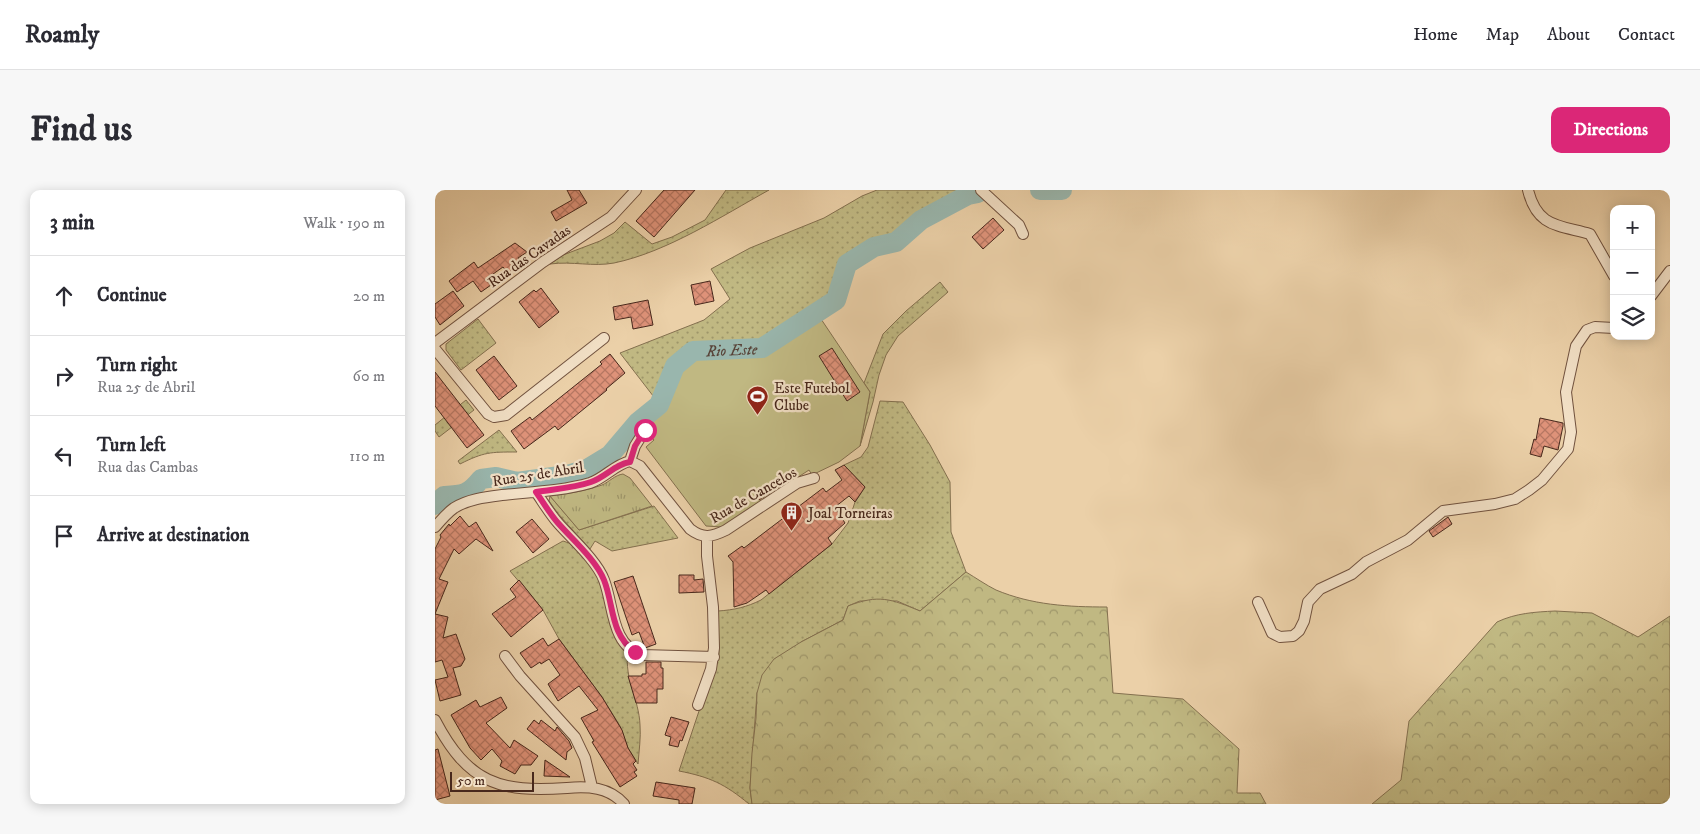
<!DOCTYPE html>
<meta charset="utf-8">
<style>
:root{--surface:#fff;--page:#f7f7f7;--text:#2b2b33;--muted:#7c7c81;--line:#e1e1e2;--accent:#db2777}
body{margin:0;font-family:"IM FELL DW Pica",serif;background:var(--page);color:var(--text)}
.controls{position:absolute;right:15px;top:15px;display:grid;overflow:hidden;border-radius:10px;box-shadow:0 2px 12px #0003}
.controls button{width:45px;height:45px;display:grid;place-items:center;padding:0;border:0;border-bottom:1px solid var(--line);background:var(--surface);color:var(--text);font:25px sans-serif}
.scale{position:absolute;left:15px;bottom:12px;width:84px;box-sizing:border-box;padding-left:5px;border:2px solid #48281c;border-top:0;font-size:14px;line-height:18px;white-space:nowrap;color:#48281c;-webkit-text-stroke:4px #f2e0c6;paint-order:stroke}
.stop{position:absolute;width:15px;height:15px;margin:-11px;border:4px solid #db2777;border-radius:50%;background:#fff}
.stop.end{background:#db2777;border-color:#fff;box-shadow:0 1px 5px #0008}
.list{margin:0;padding:0;list-style:none}
h2{display:flex;justify-content:space-between;align-items:center;height:65px;margin:0;padding:0 20px;font-size:21px}
h2 small{font-size:16px;font-weight:400;color:var(--muted)}
.list li{display:grid;grid-template-columns:32px 1fr auto;gap:15px;align-items:center;box-sizing:border-box;height:80px;padding:0 20px;border-top:1px solid var(--line)}
.list b{display:block;font-size:19px;white-space:nowrap}
.list p{margin:0;font-size:16px;white-space:nowrap;color:var(--muted)}
.list em{font-size:16px;font-style:normal;color:var(--muted)}
.icon{flex:none;width:28px;height:28px;fill:none;stroke:currentColor;stroke-width:2;stroke-linecap:round;stroke-linejoin:round}
.map{position:relative;flex:none;width:1235px;height:614px;overflow:hidden;border-radius:10px}
header{display:flex;align-items:center;gap:30px;box-sizing:border-box;height:70px;padding:0 25px;background:var(--surface);border-bottom:1px solid var(--line)}
header strong{font-size:24px}
nav{display:flex;gap:28px;margin-inline-start:auto;font-size:18px}
.intro{display:flex;align-items:center;justify-content:space-between;box-sizing:border-box;height:120px;padding:0 30px}
h1{margin:0;font-size:35px}
.button{padding:12px 22px;border-radius:10px;background:var(--accent);color:#fff;font-size:18px;font-weight:700}
main{display:flex;gap:30px;padding:0 30px}
aside{flex:1;background:var(--surface);border-radius:10px;box-shadow:0 2px 12px #0003}
.map>svg:first-child{display:block}
</style>
<header>
<strong>Roamly</strong>
<nav><a>Home</a><a>Map</a><a>About</a><a>Contact</a></nav>
</header>
<div class="intro"><h1>Find us</h1><a class="button">Directions</a></div>
<main>
<aside>
<h2>3 min<small>Walk · 190 m</small></h2>
<ul class="list">
<li><svg class="icon" aria-label="ahead" viewBox="0 0 24 24"><path d="M12 20V5M6 11l6-6 6 6"/></svg><div><b>Continue</b></div><em>20 m</em></li>
<li><svg class="icon" aria-label="right" viewBox="0 0 24 24"><path d="M7 20v-9h11M14 6l5 5-5 5"/></svg><div><b>Turn right</b><p>Rua 25 de Abril</p></div><em>60 m</em></li>
<li><svg class="icon" aria-label="left" viewBox="0 0 24 24"><path d="M17 20v-9H6M10 6l-5 5 5 5"/></svg><div><b>Turn left</b><p>Rua das Cambas</p></div><em>110 m</em></li>
<li><svg class="icon" aria-label="arrive" viewBox="0 0 24 24"><path d="M6 21V4h12l-3 4 3 4H6"/></svg><div><b>Arrive at destination</b></div></li>
</ul>
</aside>
<div class="map">
<svg width="1235" height="614" viewBox="0 0 1235 614">
<defs>
<pattern id="grass-dots" width="8" height="8" patternUnits="userSpaceOnUse" patternTransform="scale(1.25)"><rect width="8" height="8" fill="#c0b882"/><path d="M2 2h.1M6 6h.1" fill="none" stroke="#9e966a" stroke-width="1.8" stroke-linecap="round"/></pattern>
<pattern id="forest-crowns" width="20" height="18" patternUnits="userSpaceOnUse" patternTransform="scale(1.25)"><rect width="20" height="18" fill="#c0b882"/><path d="M2 6a3 3 0 1 1 6 0M12 15a3 3 0 1 1 6 0" fill="none" stroke="#9e966a"/></pattern>
<pattern id="park-tufts" width="24" height="20" patternUnits="userSpaceOnUse" patternTransform="scale(1.25)"><rect width="24" height="20" fill="#c0b882"/><path d="M3 7l-1-3M5 7V3M7 7l1-3M15 17l-1-3M17 17v-4M19 17l1-3" fill="none" stroke="#9e966a"/></pattern>
<pattern id="building-cross-hatch" width="8" height="8" patternUnits="userSpaceOnUse" patternTransform="scale(1.25)"><rect width="8" height="8" fill="#de9279"/><path d="M0 0l8 8M0 8l8-8" fill="none" stroke="#b67762"/></pattern>
</defs>
<rect width="100%" height="100%" fill="#ebd0a8"/>
<filter id="stains"><feTurbulence type="fractalNoise" baseFrequency=".004" numOctaves="4"/><feColorMatrix values="0 0 0 0 .2 0 0 0 0 .09 0 0 0 0 .02 0 0 0 .5 -.17"/></filter>
<radialGradient id="worn" r=".72"><stop offset=".6" stop-color="#630" stop-opacity="0"/><stop offset="1" stop-color="#630" stop-opacity=".3"/></radialGradient>
<path fill="url(#grass-dots)" stroke="#84704f" d="M291,0H334C287,26 232,62 179,73C158,77 137,71 115,74L128,65L165,51L179,43L190,32L217,54L237,47L270,30Z
M442,0H536L488,24L459,48L440,53L410,71L397,108L326,154L259,157L237,173L222,211L185,163L269,130L295,109L276,79L315,58L389,28L427,6Z
M505,92L513,102L463,146L451,165L444,185L438,212L425,256L435,202L429,193L448,144L471,121Z
M43,129L61,153L26,180L11,160V154Z
M31,210L39,220L4,247L0,241V235Z
M445,211L468,212L495,255L515,292L516,342L531,382L485,421L462,411H425L413,416L408,430L366,452L322,503L315,598L317,614H314C290,594 275,587 244,581L265,518L280,481L284,465L283,421C299,420 312,417 326,410L397,354L413,333L420,312L430,297L409,275L426,267L433,257Z
M64,240L82,262C55,262 49,262 25,274L23,271Z
M115,306L144,340L219,316L243,348L177,361L160,351L155,359C141,343 126,329 114,311Z
M128,351L134,353L158,377L164,390L181,449L193,463C189,488 204,509 205,535C206,547 204,561 203,574L193,558L185,536L167,507L124,449L108,420L75,381Z"/>
<path fill="url(#forest-crowns)" stroke="#84704f" d="M531,382C541,388 551,395 561,400C597,415 633,417 672,417L678,503L748,509L804,559L802,603H825L831,614H317L315,598L317,563L321,528L322,503L327,485L339,469L366,452L408,430L413,416C444,404 456,409 485,421Z
M1120,421L1157,423L1203,447L1235,426V614H937L966,590L974,531L1062,432C1081,423 1100,422 1120,421Z"/>
<path fill="url(#park-tufts)" stroke="#84704f" d="M188,284L195,288L217,316L144,340L115,306C132,304 150,301 167,295C174,292 180,285 188,284Z"/>
<path fill="#c0b882" stroke="#84704f" d="M384,126L435,202L425,256L404,272L377,285L374,280L287,337L271,336L211,257L219,250L206,235L226,216L244,178L262,165L330,161Z"/>
<g fill="none" stroke-linecap="round" stroke-linejoin="round">
<g stroke="#99b6ad" stroke-width="20">
<path d="M605,0H627"/>
<path id="s1" d="M0,315L9,306C28,305 33,305 46,289L61,287L82,292L132,285L152,279L175,265L203,232L224,215L240,176L258,161L327,158L401,110L412,74L439,57L461,52L486,30L533,5L543,3"/>
</g>
</g>
<path fill="url(#building-cross-hatch)" stroke="#48281c" d="M132,0H144L152,13L121,31L116,22L137,10Z
M229,0H260L219,47L201,31Z
M558,28L569,40L548,59L537,47Z
M80,53L92,62L83,68L85,71L82,73L83,75L73,83L68,77L51,89L56,95L46,102L38,91L22,102L14,91L39,72L43,78Z
M275,91L279,111L260,115L256,95Z
M106,98L124,122L104,138L84,112L99,100L101,102Z
M18,101L29,116L5,135L0,127V114Z
M213,110L218,135L198,139L196,127L180,130L178,117Z
M397,158L425,202L412,211L384,166Z
M175,164L190,183L171,199L172,200L123,240L120,236L89,259L76,241L95,227L97,230L167,174L165,172Z
M59,166L82,196L64,210L41,180Z
M0,182L49,245L32,258L0,216Z
M1105,228L1128,233V236L1123,260L1109,256L1106,267L1095,264L1099,249L1101,250Z
M409,275L430,297L420,312L414,306L400,317L410,333L393,348L397,354L334,404L331,400L312,413L299,417L298,372L293,366L307,356L309,358L388,298L391,302L407,290L400,280Z
M357,280L361,286L324,310L320,303Z
M25,326L34,337L41,332L58,361L41,349L24,364L19,359L4,389L13,392L0,424V359L6,347L5,345L14,334L15,336Z
M1013,327L1017,334L998,347L994,341Z
M97,329L114,349L98,363L81,342Z
M244,385H259V390L268,389L269,402L244,403Z
M198,386L221,454L210,458L204,442L197,445L179,392Z
M84,390L108,420L76,447L57,424L81,407L75,399Z
M0,424L13,427L8,448L21,444L30,469L26,476L18,478L26,505L5,511L0,490L13,487L7,470L0,472Z
M108,448L113,456L124,449L167,507L187,540L193,558L201,571L198,574L202,580L199,582L202,586L185,597L157,552L159,551L146,528L163,520L144,496L123,511L113,494L125,485L114,469L106,474L105,472L96,478L85,463Z
M211,472H226V478H228V499H222V513H201L193,486H207V484H211Z
M66,507L72,518L51,533L75,558L79,550L103,566L96,575H86L80,584L65,576L67,571L57,559L46,570L35,558L16,525L41,510L45,517Z
M236,527L254,532L247,551L245,550L243,557L234,555L236,547L230,545Z
M99,530L104,534L106,530L120,541L122,537L134,551L137,558L132,562L131,570L92,539Z
M3,559L15,606L0,610V560Z
M110,570L135,587L109,586Z
M221,592L260,598L257,614H244V610L218,606Z"/>
<g fill="none" stroke-linecap="round" stroke-linejoin="round">
<defs>
<path id="street" d="M546,0L584,35L588,44
M1093,0C1102,37 1123,35 1155,44L1179,86
M1216,106L1235,81
M0,153L108,72L176,27L201,0
M0,159L53,224L59,227L71,225L169,148
M195,271L200,256L210,240
M101,302C108,312 115,324 123,333C137,349 162,371 169,390C179,416 176,455 207,465L279,467
M0,337C6,330 12,323 19,318C33,309 51,307 67,305C96,302 127,301 155,293C170,288 179,275 195,271L205,276L255,339C268,349 277,347 291,340L362,293L379,288
M823,412L837,443L845,447L858,446L864,441L869,431L873,412L885,399L917,384L931,372L973,350L1008,321L1060,314L1080,309L1094,300L1107,290L1133,259L1136,242L1131,202L1141,156L1152,140L1160,137L1179,138
M70,466L85,486L140,547L150,568L157,597
M263,515L276,479L279,458L278,417L272,366V347
M0,530C33,593 64,603 132,598C153,596 174,597 189,614"/>
</defs>
<use href="#street" stroke="#71523f" stroke-width="12"/>
<use href="#street" stroke="#f2e0c6" stroke-width="10"/>
</g>
<g fill="none" stroke-linecap="round" stroke-linejoin="round">
<path stroke="#db2777" stroke-width="6" d="M200,462C175,444 179,415 169,390C161,370 137,349 123,333C115,324 108,312 101,302C119,299 139,298 156,292C171,287 180,274 195,272L200,256L210,240"/>
</g>
<defs>
<symbol id="stadium-pin" viewBox="-11 -11 22 30"><path d="M0 17L-7.5 6A9.5 9.5 0 1 1 7.5 6Z" fill="#8f2418" stroke="#f2e0c6"/><path d="M0-5a6.5 5 0 1 0 0 10a6.5 5 0 1 0 0-10ZM-3.5-1.8h7v3.6h-7Z" fill="#fff"/></symbol>
<symbol id="building-pin" viewBox="-11 -11 22 30"><path d="M0 17L-7.5 6A9.5 9.5 0 1 1 7.5 6Z" fill="#8f2418" stroke="#f2e0c6"/><path d="M-4-6H4V6H1V3H-1V6H-4ZM-2.5-4.3h1.7v1.8h-1.7ZM.8-4.3h1.7v1.8H.8ZM-2.5-1h1.7V.8h-1.7ZM.8-1h1.7V.8H.8Z" fill="#fff"/></symbol>
</defs>
<g fill-rule="evenodd">
<use href="#stadium-pin" x="310" y="194" width="25" height="34"/>
<use href="#building-pin" x="344" y="310" width="25" height="34"/>
</g>
<g text-anchor="middle" stroke-width="4.5" stroke-linejoin="round" paint-order="stroke">
<g font-size="15" fill="#48281c" stroke="#f2e0c6">
<text transform="translate(94 66) rotate(-35)" y="5">Rua das Cavadas</text>
<text transform="translate(103 284) rotate(-9)" y="5">Rua 25 de Abril</text>
<text transform="translate(318 305) rotate(-30)" y="5">Rua de Cancelos</text>
</g>
<g font-size="15" fill="#48281c" stroke="#f2e0c6" text-anchor="start">
<text x="339" y="203">Este Futebol<tspan x="339" dy="17">Clube</tspan></text>
<text x="373" y="328">Joal Torneiras</text>
</g>
<g font-size="16" font-style="italic" fill="#584439" stroke="#f2e0c6">
<text dy="6" stroke="none"><textPath href="#s1" startOffset="365">Rio Este</textPath></text>
</g>
</g>
<rect width="100%" height="100%" filter="url(#stains)"/>
<rect width="100%" height="100%" fill="url(#worn)"/>
</svg>
<div class="controls">
<button>+</button>
<button>−</button>
<button><svg class="icon" aria-label="layers" viewBox="0 0 24 24"><path d="M12 4l9 5-9 5-9-5zM3 14l9 5 9-5"/></svg></button>
</div>
<div class="scale">50 m</div>
<div class="stop" style="left:210px;top:240px"></div>
<div class="stop end" style="left:200px;top:462px"></div>
</div>
</main>
